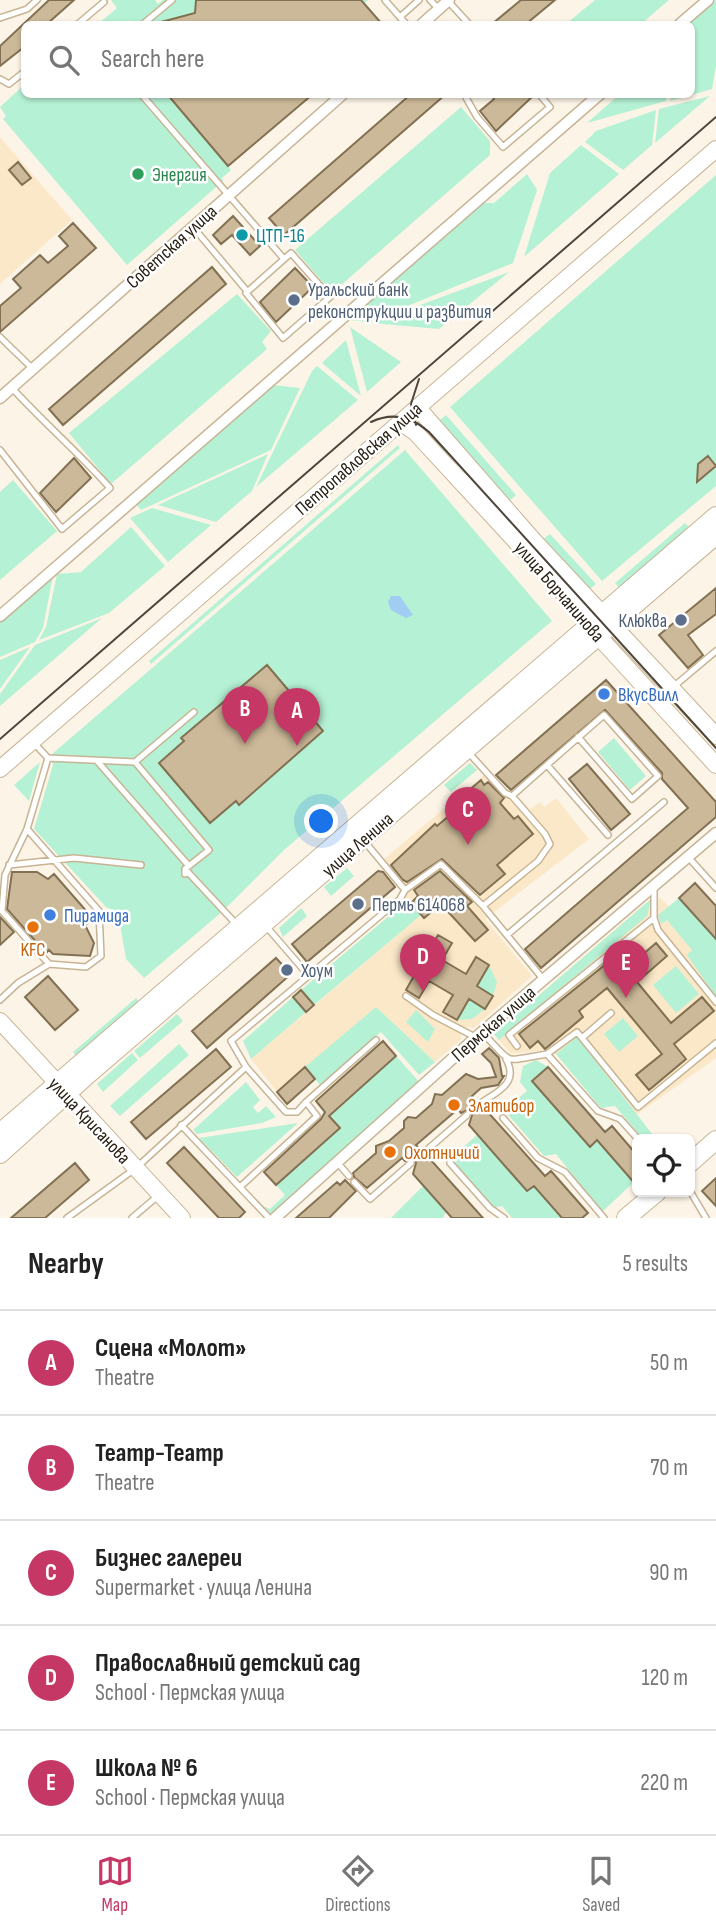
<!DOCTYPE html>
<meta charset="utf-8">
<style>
:root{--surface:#fff;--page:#f6f6f6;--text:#222;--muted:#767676;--line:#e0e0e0;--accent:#c53764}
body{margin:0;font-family:"Sofia Sans Condensed",sans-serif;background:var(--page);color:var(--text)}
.controls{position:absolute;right:21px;bottom:21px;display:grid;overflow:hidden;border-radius:10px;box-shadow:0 2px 5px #0004}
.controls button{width:63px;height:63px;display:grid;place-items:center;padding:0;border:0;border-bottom:2px solid var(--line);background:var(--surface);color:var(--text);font:35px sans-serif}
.you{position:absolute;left:322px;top:822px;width:24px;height:24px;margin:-18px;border:5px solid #fff;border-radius:50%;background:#1a73e8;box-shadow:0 0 0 10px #1a73e833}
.badge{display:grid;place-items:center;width:46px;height:46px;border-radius:50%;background:var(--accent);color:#fff;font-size:23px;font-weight:700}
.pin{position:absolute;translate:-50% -58px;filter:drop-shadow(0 2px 4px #0008)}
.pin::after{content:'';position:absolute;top:37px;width:24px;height:21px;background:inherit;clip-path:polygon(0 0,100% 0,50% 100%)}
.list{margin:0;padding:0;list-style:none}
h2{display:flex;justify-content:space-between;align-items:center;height:91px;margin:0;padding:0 28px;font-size:30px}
h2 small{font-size:23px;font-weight:400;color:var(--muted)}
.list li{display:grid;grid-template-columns:46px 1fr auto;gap:21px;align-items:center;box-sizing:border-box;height:105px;padding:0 28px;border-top:2px solid var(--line)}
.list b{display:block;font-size:26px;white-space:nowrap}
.list p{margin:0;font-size:23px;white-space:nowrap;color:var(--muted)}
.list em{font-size:23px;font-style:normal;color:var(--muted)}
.icon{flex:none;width:38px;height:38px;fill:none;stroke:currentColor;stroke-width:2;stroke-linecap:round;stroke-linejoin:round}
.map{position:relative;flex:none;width:716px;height:1218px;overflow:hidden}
.search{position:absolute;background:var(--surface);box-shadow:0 2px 5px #0004;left:21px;right:21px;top:21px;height:77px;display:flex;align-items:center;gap:18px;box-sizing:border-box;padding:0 24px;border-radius:10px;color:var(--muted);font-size:26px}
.sheet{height:616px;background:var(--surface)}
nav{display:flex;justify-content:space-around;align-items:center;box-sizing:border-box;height:98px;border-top:2px solid var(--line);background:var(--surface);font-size:19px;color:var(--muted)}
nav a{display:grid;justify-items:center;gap:4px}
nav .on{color:var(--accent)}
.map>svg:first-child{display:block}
</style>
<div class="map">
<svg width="716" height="1218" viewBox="0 0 716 1218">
<rect width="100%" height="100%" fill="#fcf4e7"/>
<path fill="#fbe8c8" d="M0,137L72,220L0,284Z
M484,775L504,797L511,798L517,795L530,809L540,802L544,807L556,798L589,839L485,919L532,976L474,1028L467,1027L461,1033V1040L435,1062L376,1007L277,1092L251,1059L421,915L378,864Z
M661,898L716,962V1058L636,1115L577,1038L556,1054L544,1050L511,1054L494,1034L651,899Z"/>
<path fill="#b5f1d4" d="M111,0H155L158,4L163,0H368L364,4L382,24H98L117,8Z
M595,0H669L641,24H566Z
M716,0V65L712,89L670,101L671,95L692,94V24H686Z
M24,85V94L313,95L228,166L231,170L222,178L223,181L127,265L3,119L6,116L0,107Z
M620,94H667V95L666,101L587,123Z
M710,96L655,143L659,109Z
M461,107L490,141V155L332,293L295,250Z
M656,110L652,145L623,170L585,142L596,131Z
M581,145L619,174L524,257L550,173Z
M527,174L537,190L513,263L368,322L347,320L481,203H494Z
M716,175V486L602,581L450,407Z
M509,272L439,329L372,323Z
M237,294L271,331L262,342L267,349L111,484L69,433Z
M350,327L401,362L367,392Z
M346,340L361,396L322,363Z
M317,366L358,400L256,487L312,371Z
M273,385L300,388L271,450L141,510L136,504Z
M446,415L516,495L506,504L437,422Z
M398,445L400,448L151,664L149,661Z
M405,450L552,621L284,850L223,911L144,978L126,959L118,913L106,907L34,829L53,765L51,755Z
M268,454L252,491L216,522L158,505Z
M13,480L57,531L0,580V492Z
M152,508L211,525L168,562L130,518Z
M685,523L690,528L619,588L615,583Z
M131,527L165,566L109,613L39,640L46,627L57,574L81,572Z
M550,534L596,584L588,591L541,541Z
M53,576L43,628L35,642L0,657V622Z
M102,618L0,706V694L35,645Z
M30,647L0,689V660Z
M614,738L646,776L630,790L598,752Z
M40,762L29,801L14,785Z
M470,763L477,770L451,792L444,785Z
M347,868L354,876L331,896L324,887Z
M679,898L716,939V997L687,955L692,950L667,920L661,924L658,915Z
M651,899L647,916L499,1040L494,1034Z
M408,900L421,915L314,1005L301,990Z
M301,908L307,916L283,937L279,928Z
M489,965L497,982L493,996L477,986Z
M676,966L699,994L676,1013L653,985Z
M293,997L306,1012L251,1059L243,1041Z
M136,998L140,1003L77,1057L73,1052Z
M469,999L485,1009L472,1019L457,1020Z
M376,1007L435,1062L419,1075L381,1032L320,1085L305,1067Z
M416,1010L435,1029L428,1042L406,1022Z
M177,1014L183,1021L140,1058L134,1051Z
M623,1018L638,1036L619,1052L604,1034Z
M577,1037L656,1139H643L615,1106L601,1108L556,1054Z
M179,1044L189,1055L120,1116L110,1106Z
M132,1053L138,1060L103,1092L97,1084Z
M396,1056L421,1084L273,1216L263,1206L270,1209L285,1195L276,1185L339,1128L329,1116Z
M536,1060L548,1067L532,1081L590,1146L597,1140L634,1182L602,1212L556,1154L544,1156L504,1110L527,1091L520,1082L523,1066Z
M246,1082L260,1100L253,1107L258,1113L266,1106L276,1117L262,1123L197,1134L193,1130Z
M298,1123L237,1177L199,1138Z
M477,1135L527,1191L534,1186L562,1218H512L502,1206L494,1208L450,1159Z
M423,1186L446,1212L443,1218H391Z"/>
<path fill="#a1cdf2" d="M391,596H400L413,615L406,618L391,610L388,602Z"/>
<path fill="#ccb999" stroke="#827052" stroke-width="2" d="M49,0H74L47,24H24V47L0,66V46Z
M196,0H361L382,24H161V22L195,13Z
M521,0H555L526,24H492Z
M167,94H313L228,166Z
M411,94H446L284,235L269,218Z
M490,94H534V95L496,131L480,111L494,99Z
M18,162L31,178L22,185L9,170Z
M233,216L260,246L250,255L232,235L221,244L213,235Z
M73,223L96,248L0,332V306L21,288L13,279L40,255L48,263L68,246L59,236Z
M212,267L226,284L63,425L49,409Z
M295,268L313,287L276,322L260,302Z
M708,456L716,466L697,482L698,464Z
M74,458L91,478L56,512L40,493Z
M716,588V614L688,635L703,655L688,668L659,635Z
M267,665L323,731L239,805L236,801L210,823L159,763L184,741L181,738Z
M606,680L716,802V817L541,968L525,949L688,808L662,779V773L605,710L511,790L496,775Z
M587,764L630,814L611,830L569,779Z
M481,780L484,785L488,782L504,798L500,803L514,819L518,816L533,834L497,865L505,874L480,895L442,859L407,882L403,880L391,865L435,824L437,826L463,804L459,799Z
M378,871L383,872L395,887L307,962L292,944Z
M440,871L472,902L467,906L488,930L475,941L441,904L424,918L411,903L418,896L414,890Z
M12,872H37L48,879L54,874L89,914L85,917L89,922L85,925L94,943L90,956L53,954L49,950L46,953L7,909Z
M695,883L716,906V939L679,898Z
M0,917L14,932L0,945Z
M438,935L452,943L442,960L466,974L476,957L489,965L477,986L493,996L485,1009L469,999L457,1020L443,1012L453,995L429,981L419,998L406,990L418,969L402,960L409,946L426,956Z
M656,943L667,956L637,982L671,1023L702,997L714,1011L674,1044L686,1059L649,1090L636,1075L662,1054L607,988L579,1011L583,1017L545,1049L538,1041L530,1048L519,1034L606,964L617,977Z
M276,958L291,974L207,1048L192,1031Z
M48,976L78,1010L55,1030L25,997Z
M301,990L314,1005L306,1012L293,997Z
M383,1041L396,1056L329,1116L340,1128L276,1185L264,1172L321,1119L325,1112L316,1101Z
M489,1048L499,1058L502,1076H504L498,1085L481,1088L472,1096L476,1101L471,1110L476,1112L486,1110L545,1176L551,1171L588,1213L582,1218H562L534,1186L527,1191L469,1125L472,1115L468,1110L461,1113L458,1109L416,1145L420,1149L415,1156L419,1161L427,1157L430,1159L483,1218H452L413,1174L416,1163L412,1158L405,1161L402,1158L367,1188L354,1177L353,1173L376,1153V1146L389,1141L404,1128V1121L408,1117L416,1118L432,1104L435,1094L442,1095L466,1074L478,1079L496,1077L491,1063L482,1054Z
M216,1049L231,1067L146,1139L131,1122Z
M305,1067L315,1079L287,1104L277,1092Z
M548,1067L605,1132L612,1126L637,1155V1186L597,1140L590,1147L532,1081Z
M184,1147L245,1212L239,1218H219L167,1163Z
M75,1163L89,1180L45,1218H11Z
M716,1178V1206L702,1191Z
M345,1180L356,1191L329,1218H296L337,1182L340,1185Z"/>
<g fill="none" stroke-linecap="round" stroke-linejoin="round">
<defs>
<path id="lane" d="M385,0L406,24
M430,0L439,9
M448,1L469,24
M400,17L419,0
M0,18L27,9L37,0
M78,24L104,2
M143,24L172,0
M0,79L9,84L24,72
M141,94L284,259
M464,94L477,117L503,147L550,107L539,94
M193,227L247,291
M291,253L330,297L283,338L246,293Z
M0,337L33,369
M0,450L62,529L110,488C79,453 44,423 12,388
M660,698L716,651
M468,752L505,793L512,796L545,834L550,844L538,861L483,906
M48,758L135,762L209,850L185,869V874
M98,762L189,866
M135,762L194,712
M547,765L608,835
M512,796C542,769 573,742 604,715L658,776L632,799L578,737
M27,829L5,875L2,911L49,964
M365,842L405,890L441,864L483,906L543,979
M689,858L716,888
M9,865L74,858L141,865
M185,869L238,926
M654,918V887
M265,925L309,976
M507,935L664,802
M406,996L433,1015L475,1037
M0,1000L18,983L49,964L86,967L101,956L99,911L27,829L48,758L34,743
M611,1013L582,1038L638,1107L716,1043
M482,1032C515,1067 502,1061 547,1054L598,1111L620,1119L638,1139
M517,1046L509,1035L654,918L658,930L716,1002
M547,1054L577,1032L582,1038
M246,1067L286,1112H297L306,1102
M476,1107C492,1093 521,1086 506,1059
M503,1118L538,1158L565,1172L604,1218
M181,1125L269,1218
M420,1156L467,1115
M336,1161L349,1176
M450,1163L490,1208L504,1218
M354,1182L370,1199L411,1163
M240,1187L317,1116L306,1102L376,1040
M690,1191L706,1218
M67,1218L136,1168L246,1067L231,1041L400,899L405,890
M132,1218L159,1195"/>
<path id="street" d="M422,24L449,0
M680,24L708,0
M0,398L343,94
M0,616L600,94
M275,1218L482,1032L716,833"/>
<path id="secondary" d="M417,407L534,541L716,736
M400,422L415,432L569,599L598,636L716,765
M0,769L716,149
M0,1021L182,1218"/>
<path id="primary" d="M0,1133L716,516
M0,1154L85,1077L716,535
M690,1163L716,1140
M626,1218L657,1192"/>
</defs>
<use href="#lane" stroke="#c7b494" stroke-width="8"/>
<use href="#street" stroke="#c7b494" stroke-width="13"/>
<use href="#secondary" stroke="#c7b494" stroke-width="18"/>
<use href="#primary" stroke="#c7b494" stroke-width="20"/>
<use href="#lane" stroke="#fff" stroke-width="5"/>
<use href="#street" stroke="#fff" stroke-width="10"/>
<use href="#secondary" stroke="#fff" stroke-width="16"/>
<use href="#primary" stroke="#fff" stroke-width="18"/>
<path stroke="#4e463a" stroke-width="2" d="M371,422C392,412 411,416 429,432L716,748
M416,425L411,404L419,379
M0,739L716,117"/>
</g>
<circle fill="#2e9e5b" stroke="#fff" stroke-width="2.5" cx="138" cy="174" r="7"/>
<circle fill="#0f9aa8" stroke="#fff" stroke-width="2.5" cx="242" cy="235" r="7"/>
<g fill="#5c6f8a" stroke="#fff" stroke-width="2.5">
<circle cx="294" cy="300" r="7"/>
<circle cx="681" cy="620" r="7"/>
<circle cx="358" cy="904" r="7"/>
<circle cx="287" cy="970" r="7"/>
</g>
<g fill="#3f7fe0" stroke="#fff" stroke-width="2.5">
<circle cx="604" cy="694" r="7"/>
<circle cx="50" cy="915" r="7"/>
</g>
<g fill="#e8710a" stroke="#fff" stroke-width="2.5">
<circle cx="33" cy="927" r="7"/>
<circle cx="454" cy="1105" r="7"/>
<circle cx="390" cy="1152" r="7"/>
</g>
<g text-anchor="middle" stroke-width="5" stroke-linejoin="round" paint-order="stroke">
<g font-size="19" fill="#27864d" stroke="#fff" text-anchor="start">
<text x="152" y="181">Энергия</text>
</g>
<g font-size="19" fill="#0d838f" stroke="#fff" text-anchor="start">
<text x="256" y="242">ЦТП-16</text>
</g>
<g font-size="19" fill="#282014" stroke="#fff">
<text transform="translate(171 246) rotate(-42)" y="7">Советская улица</text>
<text transform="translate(358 458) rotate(-41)" y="7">Петропавловская улица</text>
<text transform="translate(560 591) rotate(49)" y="7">улица Борчанинова</text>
<text transform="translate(357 844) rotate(-41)" y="7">улица Ленина</text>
<text transform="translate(493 1023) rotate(-41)" y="7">Пермская улица</text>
<text transform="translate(90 1120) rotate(47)" y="7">улица Крисанова</text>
</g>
<g font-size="19" fill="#4e5e75" stroke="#fff" text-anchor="start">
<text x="308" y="296">Уральский банк<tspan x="308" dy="22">реконструкции и развития</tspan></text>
<text x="667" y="627" text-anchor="end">Клюква</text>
<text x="372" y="911">Пермь 614068</text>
<text x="301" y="977">Хоум</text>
</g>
<g font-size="19" fill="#366cbe" stroke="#fff" text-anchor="start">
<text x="618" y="701">ВкусВилл</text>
<text x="64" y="922">Пирамида</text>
</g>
<g font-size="19" fill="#c56008" stroke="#fff" text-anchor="start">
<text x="33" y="956" text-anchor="middle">KFC</text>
<text x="468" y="1112">Златибор</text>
<text x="404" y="1159">Охотничий</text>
</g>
</g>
</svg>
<div class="controls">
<button><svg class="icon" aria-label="locate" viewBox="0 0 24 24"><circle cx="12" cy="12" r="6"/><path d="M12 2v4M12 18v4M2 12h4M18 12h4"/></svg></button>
</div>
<div class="you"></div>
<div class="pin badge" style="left:297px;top:746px">A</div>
<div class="pin badge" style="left:245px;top:744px">B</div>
<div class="pin badge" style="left:468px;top:845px">C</div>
<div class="pin badge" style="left:423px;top:992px">D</div>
<div class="pin badge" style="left:626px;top:998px">E</div>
<div class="search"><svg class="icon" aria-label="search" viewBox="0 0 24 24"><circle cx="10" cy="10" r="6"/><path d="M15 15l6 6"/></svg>Search here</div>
</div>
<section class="sheet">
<h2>Nearby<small>5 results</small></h2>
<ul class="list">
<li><span class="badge">A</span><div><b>Сцена «Молот»</b><p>Theatre</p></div><em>50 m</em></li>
<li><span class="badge">B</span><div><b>Театр-Театр</b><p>Theatre</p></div><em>70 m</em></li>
<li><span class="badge">C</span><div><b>Бизнес галереи</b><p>Supermarket · улица Ленина</p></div><em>90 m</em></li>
<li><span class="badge">D</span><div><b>Православный детский сад</b><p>School · Пермская улица</p></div><em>120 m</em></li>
<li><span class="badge">E</span><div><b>Школа № 6</b><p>School · Пермская улица</p></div><em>220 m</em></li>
</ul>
</section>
<nav>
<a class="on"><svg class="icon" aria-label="map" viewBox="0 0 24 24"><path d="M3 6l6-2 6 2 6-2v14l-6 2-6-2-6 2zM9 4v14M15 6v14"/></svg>Map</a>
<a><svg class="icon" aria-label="directions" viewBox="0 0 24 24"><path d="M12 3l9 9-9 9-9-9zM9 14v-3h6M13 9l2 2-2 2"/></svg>Directions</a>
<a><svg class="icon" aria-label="saved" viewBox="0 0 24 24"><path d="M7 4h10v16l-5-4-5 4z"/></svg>Saved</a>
</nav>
